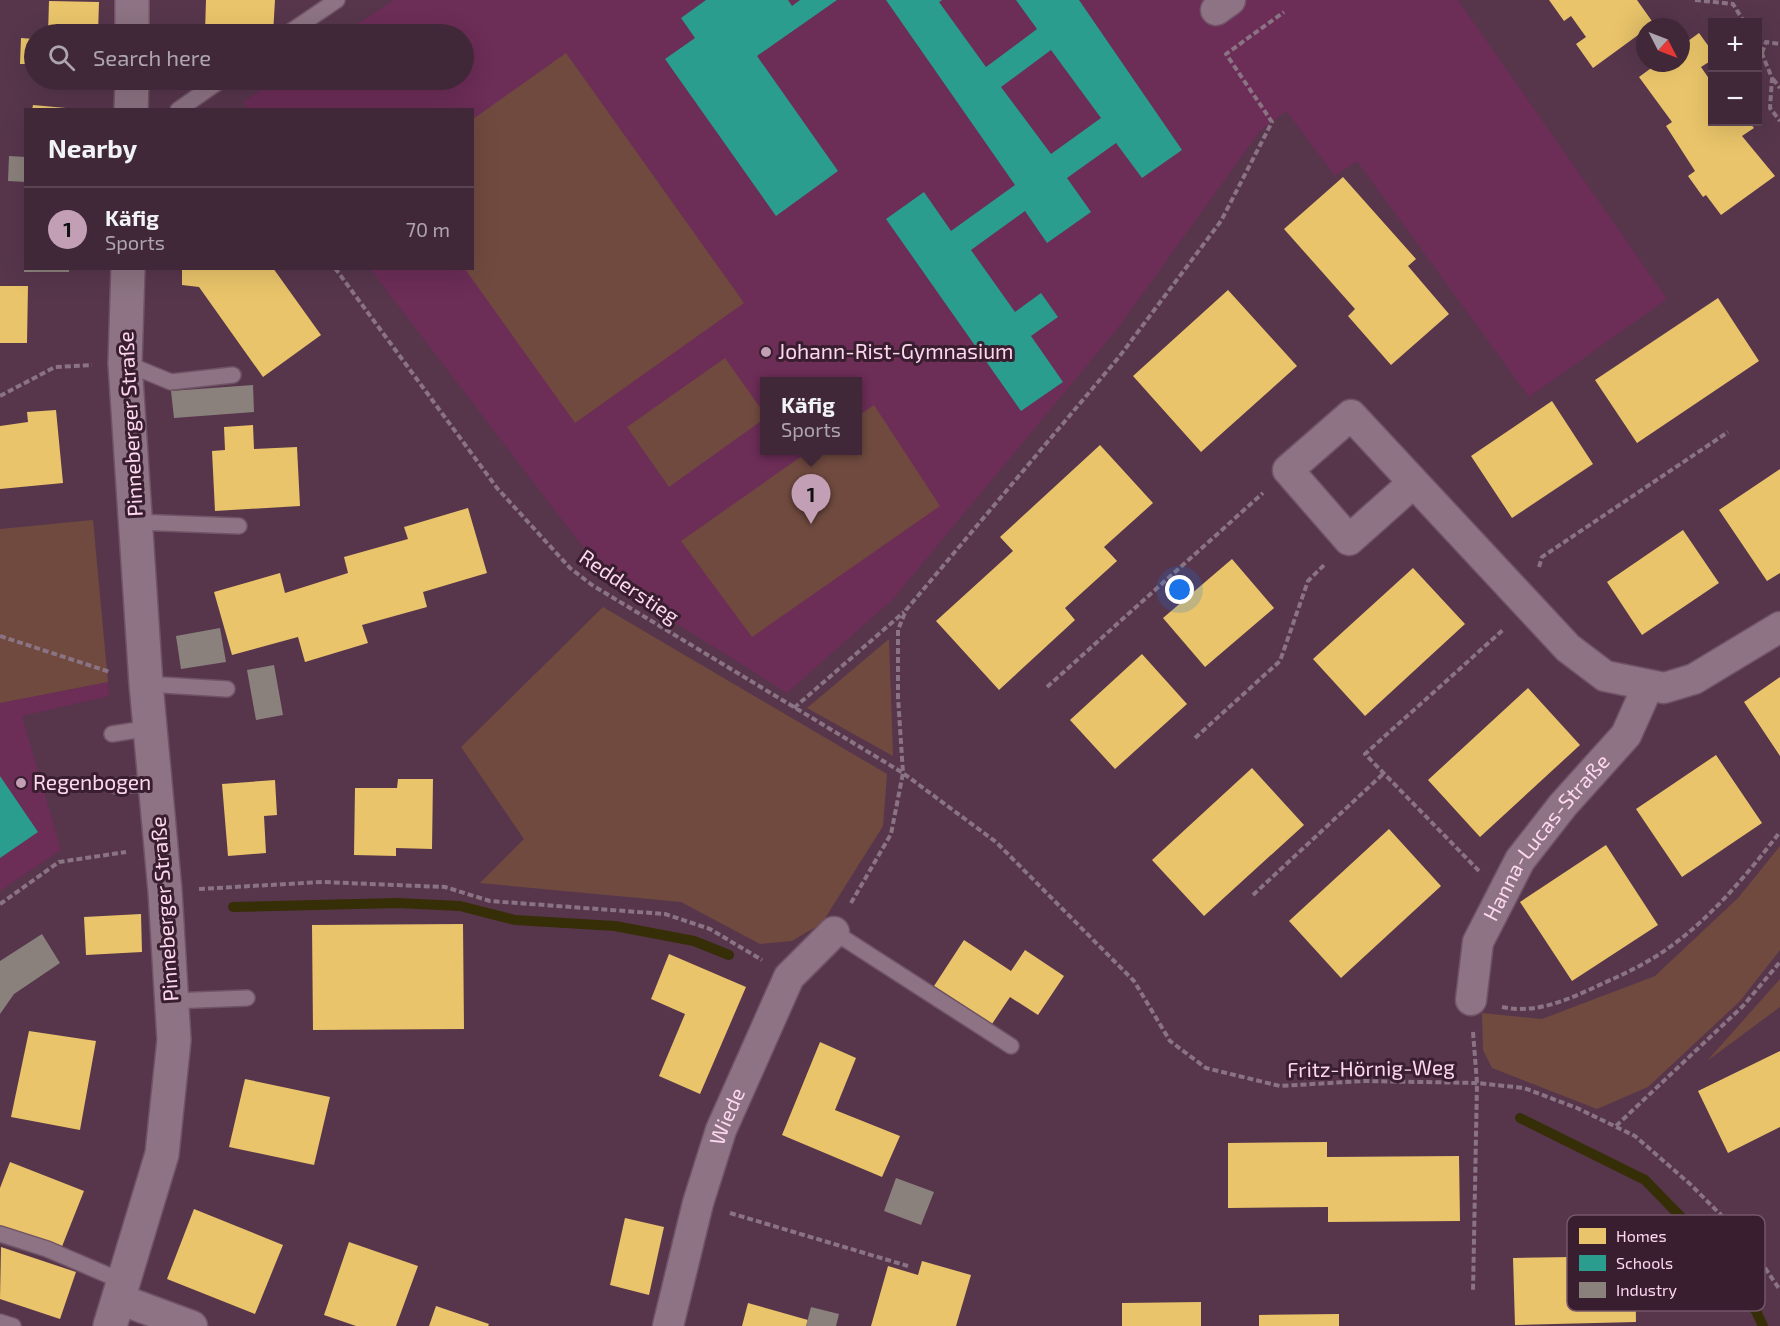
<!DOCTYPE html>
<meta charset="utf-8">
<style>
:root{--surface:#412839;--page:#4c3444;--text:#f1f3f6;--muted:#aea6ae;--line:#5a4453;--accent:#c39fb5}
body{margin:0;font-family:"Exo 2",sans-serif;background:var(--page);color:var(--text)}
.controls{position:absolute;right:18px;top:18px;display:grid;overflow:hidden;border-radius:0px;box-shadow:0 6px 24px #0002}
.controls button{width:54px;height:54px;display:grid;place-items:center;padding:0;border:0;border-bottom:2px solid var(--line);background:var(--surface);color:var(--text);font:30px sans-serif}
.compass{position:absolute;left:1636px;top:18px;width:54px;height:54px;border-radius:50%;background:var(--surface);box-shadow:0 6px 24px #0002;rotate:132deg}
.you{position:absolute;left:1180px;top:590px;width:21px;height:21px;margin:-15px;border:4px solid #fff;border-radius:50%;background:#1a73e8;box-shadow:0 0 0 9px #1a73e833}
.badge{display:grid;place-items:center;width:39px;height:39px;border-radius:50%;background:var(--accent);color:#111;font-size:20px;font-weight:700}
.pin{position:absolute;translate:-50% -50px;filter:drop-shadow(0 2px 3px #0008)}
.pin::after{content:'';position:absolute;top:32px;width:21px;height:18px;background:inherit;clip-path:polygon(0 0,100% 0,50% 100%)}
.popup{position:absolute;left:760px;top:377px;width:102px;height:78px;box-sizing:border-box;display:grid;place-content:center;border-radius:0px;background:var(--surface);filter:drop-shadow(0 2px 4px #0005);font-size:20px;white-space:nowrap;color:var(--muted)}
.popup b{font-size:22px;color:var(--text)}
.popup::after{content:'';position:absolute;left:50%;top:100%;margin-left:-12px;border:12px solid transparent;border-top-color:var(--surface)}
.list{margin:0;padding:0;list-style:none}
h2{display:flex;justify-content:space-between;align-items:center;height:78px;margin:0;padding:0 24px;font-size:26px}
h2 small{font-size:20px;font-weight:400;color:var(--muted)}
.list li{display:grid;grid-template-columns:39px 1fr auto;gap:18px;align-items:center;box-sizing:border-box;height:84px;padding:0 24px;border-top:2px solid var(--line)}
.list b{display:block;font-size:22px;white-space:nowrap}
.list p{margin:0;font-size:20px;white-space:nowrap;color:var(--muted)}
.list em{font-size:20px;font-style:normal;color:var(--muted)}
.icon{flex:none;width:33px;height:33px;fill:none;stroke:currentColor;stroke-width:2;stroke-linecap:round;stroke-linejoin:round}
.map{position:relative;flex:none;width:1780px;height:1326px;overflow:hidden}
.search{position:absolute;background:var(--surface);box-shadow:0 6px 24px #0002;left:24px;top:24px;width:450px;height:66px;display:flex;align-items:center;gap:15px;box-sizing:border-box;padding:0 21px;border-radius:33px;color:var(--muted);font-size:22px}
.panel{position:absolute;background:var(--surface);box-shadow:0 6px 24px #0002;left:24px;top:108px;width:450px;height:162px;border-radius:0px}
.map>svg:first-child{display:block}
</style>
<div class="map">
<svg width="1780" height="1326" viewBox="0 0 1780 1326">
<rect width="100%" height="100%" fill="#57364c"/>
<path fill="#6c2d57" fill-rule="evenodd" d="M394,0H1458L1667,299L1529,397L1357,161L1335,176L1286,111L1260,131L1118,328L893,599L787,693L609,581L370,269L472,268V110H249L243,102L276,80H464V34H342ZM764,382H858V450H764Z
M108,682L109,696L22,716L61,850L0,891V703Z"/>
<path fill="#704a3f" d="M566,53L744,303L575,423L465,269L472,268L473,119Z
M725,358L764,413V419L669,487L627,427Z
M874,405L940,506L752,637L681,541L809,451L858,450V416Z
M93,520L108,682L0,703V529Z
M603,607L887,774L883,826L822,923L792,941L760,944L681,902L480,883L524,839L461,747Z
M889,639L893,756L807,708Z
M1780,846V950L1740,1001L1648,1087L1597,1109L1492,1068L1483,1050L1482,1013L1542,1019L1655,976L1738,898Z
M1780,979V1007L1707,1061Z"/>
<path fill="#e9c46a" d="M206,0H275L273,34L205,32Z
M1549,0H1637L1654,24L1645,27V30L1593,68L1576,44L1586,37L1571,16L1564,21Z
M49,1L99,2L98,34H48Z
M1699,33L1712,51V60L1701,67L1712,83V122H1749L1754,128L1742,136L1775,176L1721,215L1706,195L1703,197L1688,176L1695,171L1666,126L1672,122L1639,77L1658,63H1681V46Z
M21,38L34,39V64H20Z
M33,105L66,108V110H32Z
M1343,177L1416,259L1408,266L1449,314L1391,365L1348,316L1355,309L1284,229Z
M182,268H273L321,335L263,377L199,287L182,285Z
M0,286H28L27,343H0Z
M1228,290L1297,366L1201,452L1133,376Z
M1718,298L1759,361L1637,443L1595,380Z
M1552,401L1593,464L1512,518L1471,456Z
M56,410L63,483L0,489V426L28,422L27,412Z
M253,425L254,449L297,447L300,506L215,511L212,451L225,450L224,427Z
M1100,445L1153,503L1104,547L1117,561L1065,608L1075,620L999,690L936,621L1013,551L1000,537Z
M1780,469V573L1767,581L1719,510Z
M468,508L487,573L423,592L427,607L362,625L368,643L305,662L298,637L232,655L214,592L280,573L285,593L348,573L344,557L408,539L404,527Z
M1683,530L1719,583L1642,635L1607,582Z
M1232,559L1274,608L1205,667L1163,618Z
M1413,568L1465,624L1365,716L1313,659Z
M1142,654L1187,704L1115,769L1070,720Z
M1780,677V756L1744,702Z
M1528,688L1580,745L1480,837L1428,780Z
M1716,755L1762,823L1682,877L1636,809Z
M1252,768L1304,825L1204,916L1152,860Z
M398,779H433L432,849L396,848V856L354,855L355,788H397Z
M275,780L277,815L264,816L266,853L228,856L222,784Z
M1389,829L1441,886L1341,978L1289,921Z
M1606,845L1658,925L1572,981L1520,902Z
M141,914L142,952L86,955L84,917Z
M463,924L464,1029L313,1030L312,925Z
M964,940L1011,971L1025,950L1064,976L1038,1015L1010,997L992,1024L934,986Z
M669,954L746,987L700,1094L659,1076L685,1014L651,999Z
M29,1031L96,1041L80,1130L11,1117Z
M820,1042L856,1058L835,1110L900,1136L882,1177L782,1135Z
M1780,1051V1127L1728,1153L1698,1091Z
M245,1079L330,1097L314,1165L229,1147Z
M1327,1142V1157L1459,1156L1460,1221L1328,1222V1207L1228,1208V1143Z
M10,1162L84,1191L61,1249L0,1226V1188Z
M194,1209L283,1245L255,1314L167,1279Z
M625,1218L664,1227L649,1295L610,1285Z
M349,1242L418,1266L396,1326H356L324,1315Z
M1,1247L76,1272L60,1319L0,1299Z
M1635,1256L1636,1322L1515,1325L1513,1258Z
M922,1261L971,1275L956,1326H871L888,1266L918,1275Z
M1201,1302V1326H1122V1303Z
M748,1303L808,1320L806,1326H742Z
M436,1306L489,1324L488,1326H429Z
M1339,1314V1326H1259V1315Z"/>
<path fill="#2a9d8f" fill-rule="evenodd" d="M706,0H788L792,6L800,0H837L757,56L838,171L776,216L665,59L695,38L681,18Z
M886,0H942L939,2L986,67L1037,29L1016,0H1079L1182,150L1142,178L1116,143L1067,178L1091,212L1047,243L1025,211L971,250L1015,312L1041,293L1058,317L1031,336L1063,382L1021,411L886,219L924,192L951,231L1015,185ZM1051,50L1101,118L1051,154L1001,87Z
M0,776L38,832L0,858Z"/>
<path fill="#8a817c" d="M9,156L26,157V182L8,181Z
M24,268H69V272H24Z
M253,385L254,412L174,418L171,391Z
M220,628L226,662L181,669L176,636Z
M274,665L283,715L256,720L247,670Z
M42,934L60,963L14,994L0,1014V961Z
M896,1178L934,1192L921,1225L884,1211Z
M811,1307L839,1314L836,1326H806Z"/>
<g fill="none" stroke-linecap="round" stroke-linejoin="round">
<path stroke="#362e07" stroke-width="10" d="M233,907L397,903L460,906L515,920L615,926L694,941L729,955
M1520,1118L1645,1180L1712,1249L1756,1311L1763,1326"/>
<defs>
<path id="service" d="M287,34L337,0
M178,110L221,80
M125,363L171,382L233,375
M136,522L239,526
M146,684L227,689
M112,734L150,728
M116,786L155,783
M834,932L1011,1046
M172,1001L247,998
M0,1234L47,1249L124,1282
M0,1322L13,1326"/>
<g id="minor">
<path d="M1216,10L1230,0"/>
<path d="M1413,483L1349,540L1288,470L1351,415L1568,648L1605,676L1664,688L1694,679L1780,627"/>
<path id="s1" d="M1471,1000L1478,942L1520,860L1563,805L1626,735L1648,686"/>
<path d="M119,1299L192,1326"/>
<path id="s2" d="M668,1326L698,1203L721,1130L789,977L834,932"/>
</g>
<path id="secondary" d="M132,34V0
M131,110L132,80
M110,1326L162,1154L174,1040L165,891L146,684L125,363L128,268"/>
</defs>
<use href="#service" stroke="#705366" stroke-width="18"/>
<use href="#minor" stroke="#705366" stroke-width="33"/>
<use href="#secondary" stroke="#705366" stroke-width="36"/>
<path stroke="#8a7382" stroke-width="4" stroke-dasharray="6 3" stroke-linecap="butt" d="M1695,0L1733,4L1744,22
M1758,44L1772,78L1770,108L1780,121
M1762,53L1766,42L1780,44
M1773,79L1780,88
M335,268L497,488L570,568L592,585L903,773L996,842L1134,981L1170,1041L1206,1068L1280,1086L1363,1081L1477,1083L1524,1088L1577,1108L1635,1136L1690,1184L1746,1240L1780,1290
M0,396L55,367L92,365
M1539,567L1542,557L1728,432
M0,636L110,672
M1047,687L1263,493
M794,708L904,612
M1195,738L1280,661L1308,581L1325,564
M1479,871L1365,754L1504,629
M199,889L322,882L445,887L490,901L665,914L710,929L762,960
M1253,895L1384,773
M851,903L891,834L903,773L898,697V630L906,610L1119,357L1221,221L1272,122L1226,54L1284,12
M0,904L59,862L126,852
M1502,1007C1534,1014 1565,1001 1593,988C1610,980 1627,973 1643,964C1699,933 1741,882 1780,832
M1473,1032L1477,1083L1473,1292
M1616,1126L1743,1006L1780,962
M730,1213L908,1266"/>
<use href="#service" stroke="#8d7383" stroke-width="15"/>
<use href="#minor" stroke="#8d7383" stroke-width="30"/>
<use href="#secondary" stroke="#8d7383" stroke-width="33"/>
</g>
<g fill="#c39fb5" stroke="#391e2f" stroke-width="2">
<circle cx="766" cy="352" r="6"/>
<circle cx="21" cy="783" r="6"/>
</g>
<g text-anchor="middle" stroke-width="6" stroke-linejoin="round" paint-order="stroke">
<g font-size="21" fill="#fdd7ed" stroke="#391e2f" text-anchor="start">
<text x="778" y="359">Johann-Rist-Gymnasium</text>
<text x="33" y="790">Regenbogen</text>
</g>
<g font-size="21" fill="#fdd7ed" stroke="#391e2f">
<text transform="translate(131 424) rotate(-93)" y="7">Pinneberger Straße</text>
<text transform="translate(629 587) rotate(34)" y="7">Redderstieg</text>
<text dy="7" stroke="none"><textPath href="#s1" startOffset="184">Hanna-Lucas-Straße</textPath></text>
<text transform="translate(165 909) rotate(-94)" y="7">Pinneberger Straße</text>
<text transform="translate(1371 1069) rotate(-1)" y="7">Fritz-Hörnig-Weg</text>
<text dy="7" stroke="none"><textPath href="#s2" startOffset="218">Wiede</textPath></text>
</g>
</g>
<rect x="1567" y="1215" width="198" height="96" rx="9" fill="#391e2f" stroke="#745668" stroke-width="1.5"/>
<rect x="1579" y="1228" width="27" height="16" fill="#e9c46a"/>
<rect x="1579" y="1255" width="27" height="16" fill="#2a9d8f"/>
<rect x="1579" y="1282" width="27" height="16" fill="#8a817c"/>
<g font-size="16" fill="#fdd7ed">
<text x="1616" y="1242">Homes</text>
<text x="1616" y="1269">Schools</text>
<text x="1616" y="1296">Industry</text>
</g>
</svg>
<div class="controls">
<button>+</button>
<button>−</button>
</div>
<svg class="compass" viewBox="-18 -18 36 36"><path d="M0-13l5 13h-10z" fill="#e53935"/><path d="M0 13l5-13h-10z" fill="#aea6ae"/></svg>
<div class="you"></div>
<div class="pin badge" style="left:811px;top:524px">1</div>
<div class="popup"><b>Käfig</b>Sports</div>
<div class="search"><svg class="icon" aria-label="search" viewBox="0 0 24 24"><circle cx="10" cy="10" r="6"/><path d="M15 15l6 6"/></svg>Search here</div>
<section class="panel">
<h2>Nearby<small></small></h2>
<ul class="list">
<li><span class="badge">1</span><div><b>Käfig</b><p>Sports</p></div><em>70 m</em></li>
</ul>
</section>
</div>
